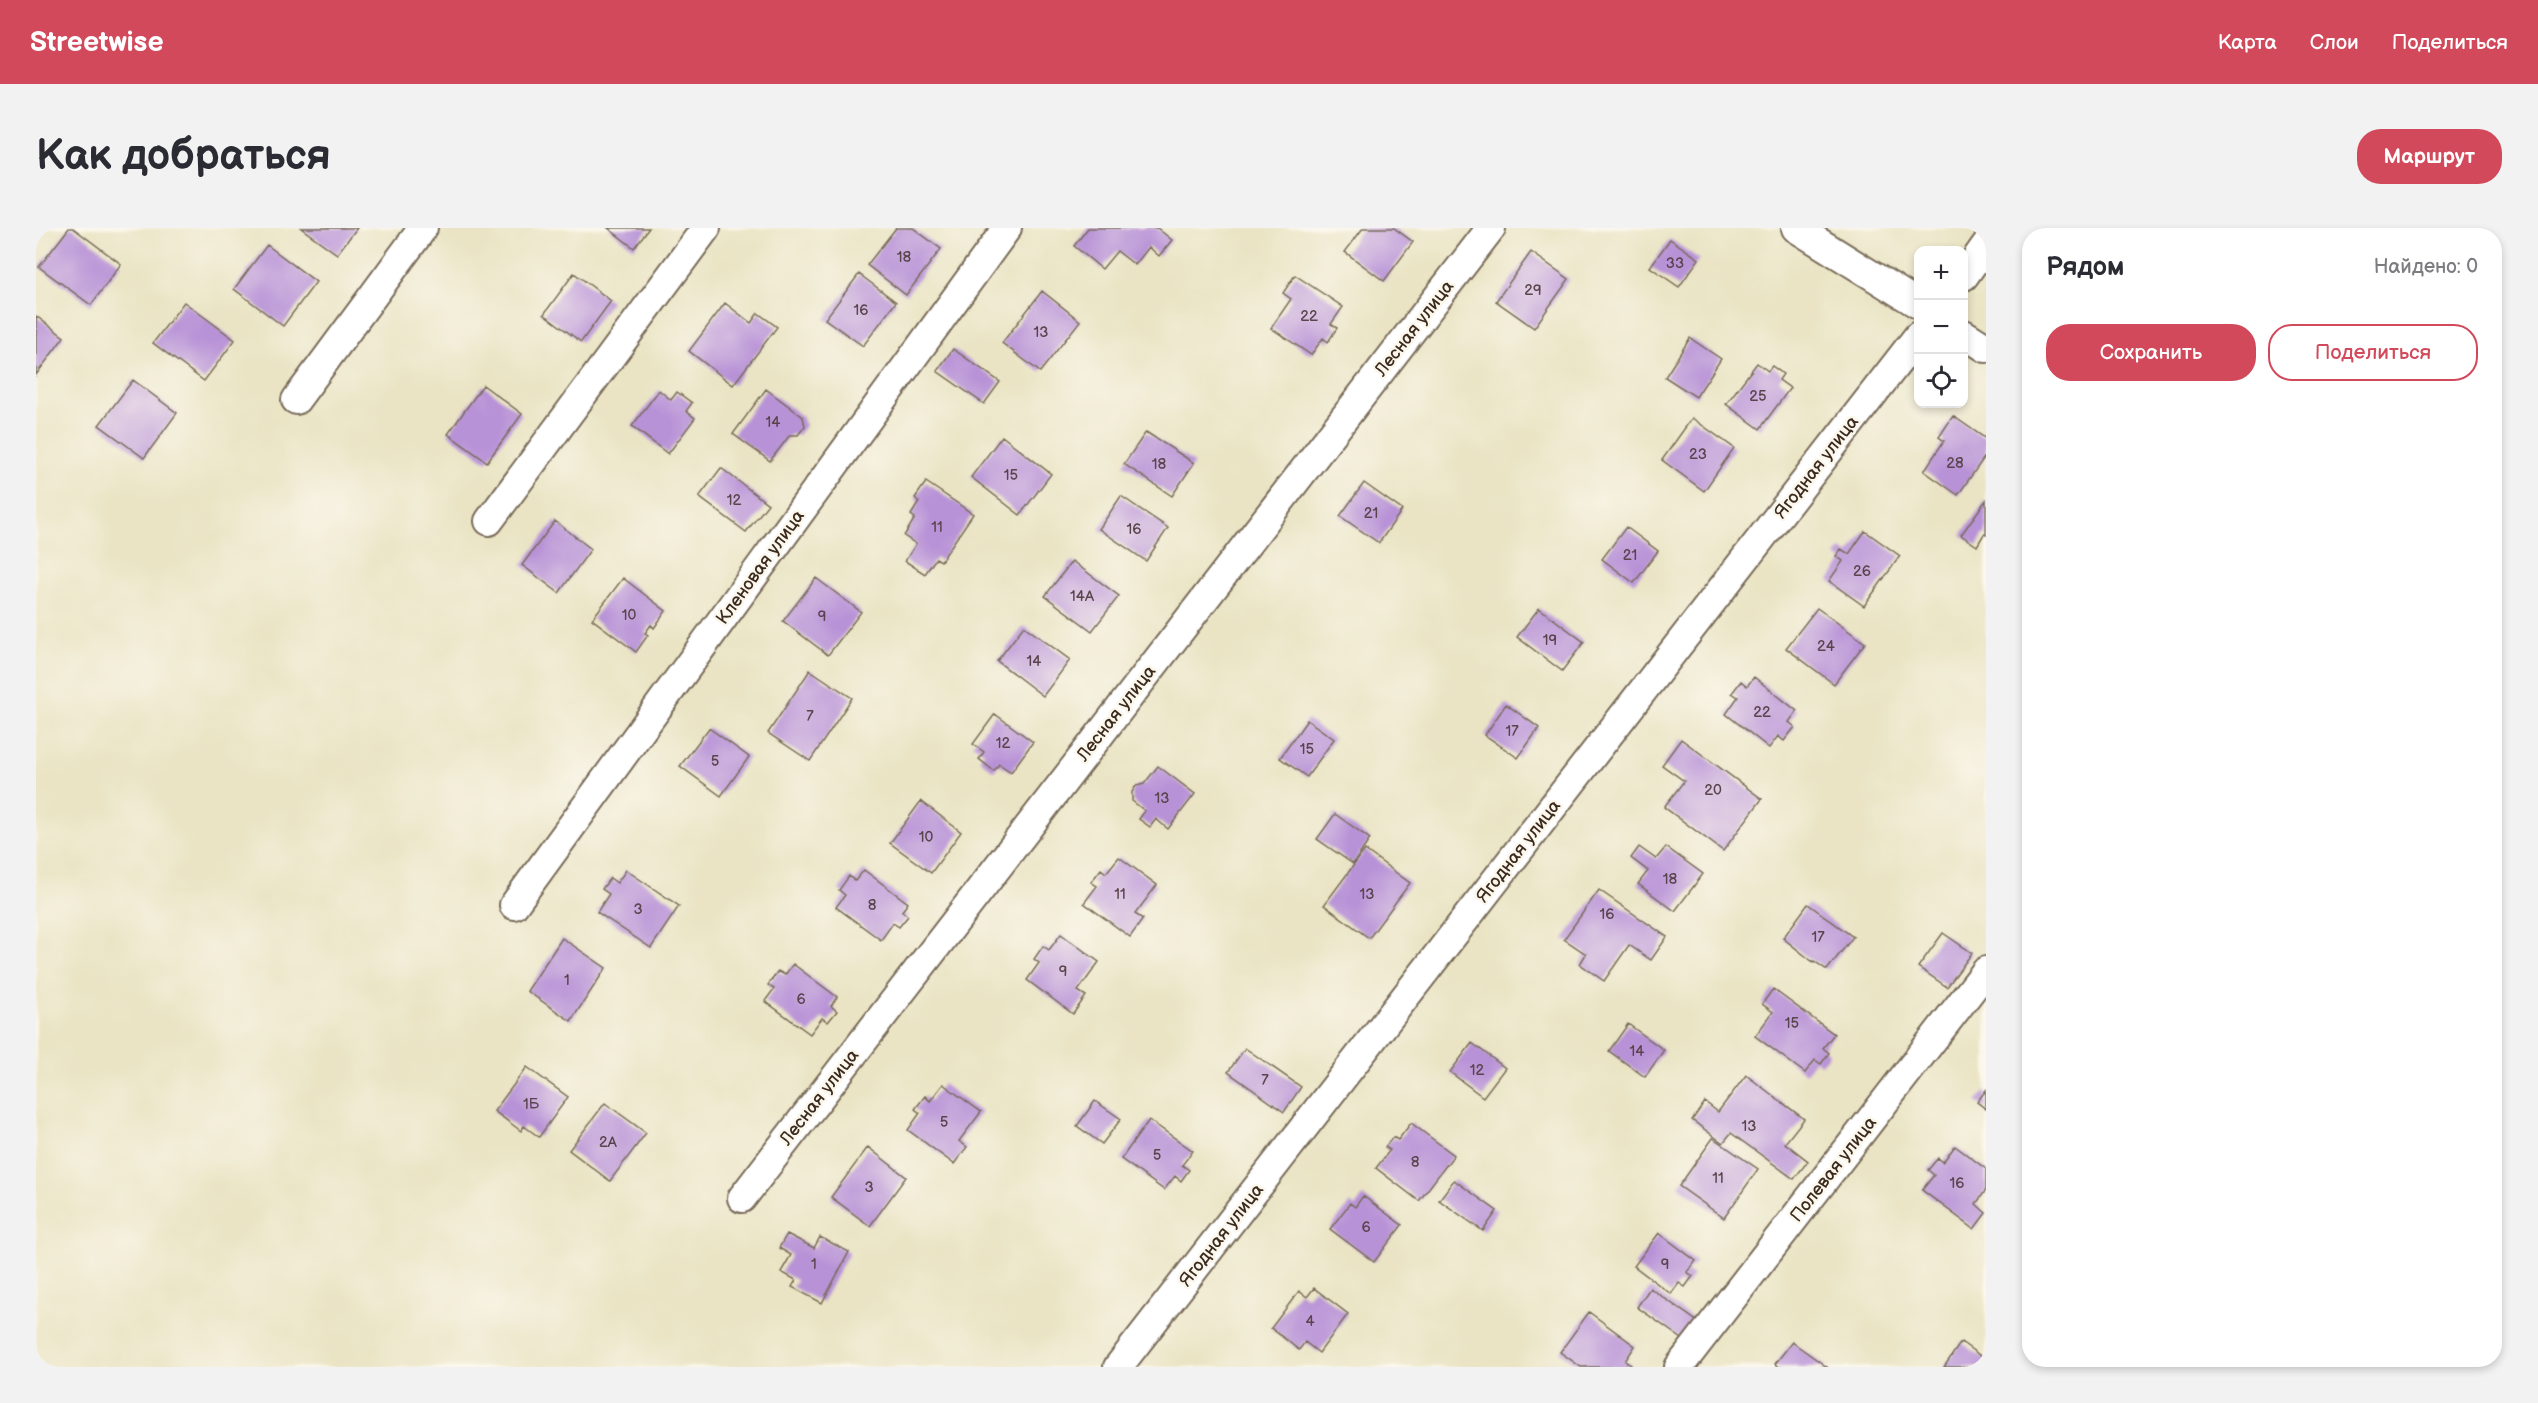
<!DOCTYPE html>
<html lang="ru">
<meta charset="utf-8">
<style>
:root{--surface:#fff;--page:#f2f2f3;--text:#2b2b33;--muted:#7c7c81;--line:#e1e1e2;--accent:#d1495b}
body{margin:0;font-family:"Balsamiq Sans",sans-serif;background:var(--page);color:var(--text)}
.controls{position:absolute;right:18px;top:18px;display:grid;overflow:hidden;border-radius:12px;box-shadow:0 3px 9px #0003}
.controls button{width:54px;height:54px;display:grid;place-items:center;padding:0;border:0;border-bottom:2px solid var(--line);background:var(--surface);color:var(--text);font:30px sans-serif}
.list{margin:0;padding:0;list-style:none}
h2{display:flex;justify-content:space-between;align-items:center;height:78px;margin:0;padding:0 24px;font-size:26px}
h2 small{font-size:20px;font-weight:400;color:var(--muted)}
.actions{display:flex;gap:12px;padding:18px 24px}
.actions a{flex:1;padding:14px 0;border:2px solid var(--accent);border-radius:24px;text-align:center;font-size:21px;color:var(--accent)}
.actions .main{background:var(--accent);color:#fff}
.icon{flex:none;width:33px;height:33px;fill:none;stroke:currentColor;stroke-width:2;stroke-linecap:round;stroke-linejoin:round}
.map{position:relative;flex:none;width:1950px;height:1139px;overflow:hidden;border-radius:24px}
header{display:flex;align-items:center;gap:36px;box-sizing:border-box;height:84px;padding:0 30px;background:var(--accent);color:#fff}
header strong{font-size:28px}
nav{display:flex;gap:33px;margin-inline-start:auto;font-size:21px}
.intro{display:flex;align-items:center;justify-content:space-between;box-sizing:border-box;height:144px;padding:0 36px}
h1{margin:0;font-size:42px}
.button{padding:15px 27px;border-radius:24px;background:var(--accent);color:#fff;font-size:21px;font-weight:700}
main{display:flex;gap:36px;padding:0 36px}
aside{flex:1;background:var(--surface);border-radius:24px;box-shadow:0 3px 9px #0003}
.map>svg:first-child{display:block}
</style>
<header>
<strong>Streetwise</strong>
<nav><a>Карта</a><a>Слои</a><a>Поделиться</a></nav>
</header>
<div class="intro"><h1>Как добраться</h1><a class="button">Маршрут</a></div>
<main>
<div class="map">
<svg width="1950" height="1139" viewBox="0 0 1950 1139">
<rect width="100%" height="100%" fill="#fbf7ec"/>
<filter id="ink" filterUnits="userSpaceOnUse"><feTurbulence type="fractalNoise" baseFrequency=".0167" numOctaves="2"/><feDisplacementMap in="SourceGraphic" scale="12" xChannelSelector="R" yChannelSelector="G"/><feConvolveMatrix kernelMatrix="1 2 1 2 8 2 1 2 1" color-interpolation-filters="sRGB"/></filter>
<filter id="wash" filterUnits="userSpaceOnUse"><feTurbulence type="fractalNoise" baseFrequency=".008" numOctaves="4" result="noise"/><feDisplacementMap in="SourceGraphic" scale="24" xChannelSelector="R" yChannelSelector="G"/><feGaussianBlur stdDeviation="1.35" result="paint"/><feColorMatrix in="noise" values="0 0 0 0 0 0 0 0 0 0 0 0 0 0 0 0 0 1.4 0 .05"/><feComposite in="paint" operator="in"/></filter>
<g filter="url(#wash)">
<rect width="100%" height="100%" fill="#eae4c4"/>
<g id="blocks">
<path fill="#b892d7" d="M33,0H37L85,36L55,77L3,39Z
M265,0H321L301,26Z
M572,0H613L598,20Z
M860,0H877L905,21L870,67L831,37Z
M1052,0H1121L1136,12L1123,28L1113,19L1099,37L1081,23L1066,41L1038,18Z
M1327,0H1358L1377,14L1348,53L1309,24Z
M1634,11L1663,31L1643,59L1614,39Z
M231,17L280,54L247,98L198,61Z
M1495,24L1533,51L1498,100L1460,73Z
M538,45L575,73L545,114L508,86Z
M823,46L860,74L827,118L789,91Z
M1259,47L1307,79L1295,96L1301,100L1292,114L1287,110L1275,127L1235,100L1255,71L1247,65Z
M1006,63L1044,93L1004,144L966,115Z
M148,74L199,112L168,153L117,115Z
M689,75L715,95L722,85L741,99L697,157L653,123Z
M0,88L28,109L0,147Z
M1654,110L1685,131L1660,169L1629,149Z
M917,121L964,154L948,176L901,143Z
M1721,135L1732,143L1736,138L1747,146L1743,152L1754,160L1724,201L1690,176Z
M97,152L141,185L108,230L63,197Z
M447,157L486,186L451,234L412,206Z
M730,161L767,189L769,198L762,207H754L734,233L697,206Z
M623,162L635,172L641,164L656,175L650,183L659,190L632,226L596,198Z
M1917,188L1950,211V227L1922,267L1888,243L1908,213L1903,209Z
M1656,190L1698,220L1668,263L1626,232Z
M1110,204L1158,235L1136,268L1088,236Z
M966,208L1015,246L984,287L935,249Z
M685,240L732,276L710,304L663,269Z
M890,254L937,286L905,333L900,330L889,346L869,333L880,316L868,308L879,290L875,287L883,274L879,270Z
M1328,255L1366,282L1343,315L1304,288Z
M1085,268L1132,300L1110,333L1063,301Z
M1950,272V307L1948,306L1941,318L1925,307Z
M519,293L555,321L523,365L486,337Z
M1590,299L1622,323L1598,355L1566,331Z
M1829,303L1864,328L1828,378L1793,353L1807,333L1800,328L1805,321L1813,326Z
M1036,333L1083,368L1056,403L1009,368Z
M587,350L630,383L618,400L615,397L609,405L612,407L600,424L556,391Z
M780,350L825,384L792,427L747,393Z
M1503,380L1548,414L1526,443L1481,409Z
M1781,380L1829,415L1798,456L1750,420Z
M988,398L1034,432L1007,468L961,433Z
M774,442L816,470L774,533L732,505Z
M1718,449L1761,483L1753,494L1759,499L1748,513L1742,508L1733,520L1690,486L1702,469L1696,465L1705,453L1711,458Z
M1470,476L1503,500L1482,530L1449,507Z
M959,486L997,514L975,544L963,536L958,543L943,531L948,524L937,516Z
M1271,492L1298,511L1271,549L1244,530Z
M673,500L713,529L685,568L644,538Z
M1645,511L1726,571L1687,623L1628,579L1648,553L1626,537Z
M1122,538L1159,566L1132,601L1120,591L1114,599L1103,591L1109,583L1096,573V564L1100,558L1108,556Z
M885,573L925,604L895,645L854,615Z
M1299,586L1334,611L1317,636L1281,611Z
M1603,619L1620,631L1630,619L1667,646L1639,683L1602,656L1612,643L1595,630Z
M1329,622L1374,655L1333,710L1288,677Z
M1083,629L1121,657L1099,686L1107,691L1094,709L1048,675L1061,658L1055,654L1065,641L1070,645Z
M590,642L643,678L615,720L561,684L573,666L566,661L574,650L581,655Z
M828,642L872,675L866,683L872,688L863,699L857,695L845,712L800,679L809,667L803,662L813,648L819,653Z
M1563,662L1631,709L1615,732L1593,717L1568,753L1544,736L1550,726L1528,711Z
M1772,676L1817,709L1791,742L1778,733L1777,734L1747,710Z
M1907,705L1936,725L1911,759L1882,739Z
M1025,706L1063,734L1042,763L1050,768L1037,786L991,752L1003,735L998,731L1007,718L1013,722Z
M526,710L570,740L535,793L491,763Z
M757,736L801,769L795,778L801,783L792,794L786,790L774,806L729,773L738,761L732,757L742,743L749,747Z
M1737,761L1798,806L1787,820L1793,825L1785,836L1779,832L1769,845L1719,808L1737,784L1726,776Z
M1592,796L1628,822L1609,849L1573,823Z
M1436,815L1469,840L1447,869L1414,844Z
M1209,820L1265,859L1248,884L1192,844Z
M491,839L532,869L503,909L488,898L485,903L458,883Z
M1710,847L1768,891L1749,915L1772,933L1758,951L1695,905L1687,915L1656,892L1669,874L1682,884Z
M907,856L945,884L923,913L931,919L918,936L872,902L884,885L879,881L889,868L894,873Z
M1950,862V881L1941,874Z
M1059,873L1085,891L1066,916L1041,898Z
M569,875L610,905L574,953L533,922Z
M1113,892L1157,923L1146,937L1153,942L1145,953L1139,948L1128,962L1085,931Z
M1375,895L1418,927L1383,973L1340,940L1354,922L1349,919L1357,909L1362,912Z
M1677,910L1722,941L1688,990L1643,958Z
M1919,918L1950,941V962L1940,976L1950,985L1938,1001L1886,962L1898,947L1892,942L1902,930L1907,934Z
M832,919L870,949L834,998L795,969Z
M1418,952L1461,983L1447,1003L1403,972Z
M1327,968L1366,997L1338,1034L1294,1001L1314,975L1319,979Z
M1623,1005L1660,1033L1651,1044L1657,1048L1649,1059L1643,1055L1635,1066L1598,1038Z
M751,1006L778,1020L784,1009L813,1024L786,1075L756,1059L760,1052L745,1044L755,1027L743,1020Z
M1278,1060L1312,1086L1283,1125L1269,1114L1263,1122L1235,1100L1263,1063L1271,1069Z
M1614,1060L1662,1094L1649,1113L1601,1079Z
M1553,1084L1599,1118L1589,1133L1595,1137L1593,1139H1545L1524,1124Z
M1756,1114L1791,1139H1742L1739,1136Z
M1925,1114L1950,1132L1947,1139H1908Z"/>
</g>
</g>
<g filter="url(#ink)">
<use href="#blocks" fill-opacity="0" stroke="#786b58" stroke-width="1.5"/>
<g fill="none" stroke-linecap="round" stroke-linejoin="round">
<defs>
<path id="street" d="M1760,0L1882,76
M1928,48L1950,17
M1928,106L1950,120
M260,172L387,0
M453,293L670,0
M478,677L971,0
M706,970L1455,0
M1082,1139L1882,108
M1643,1139L1950,743"/>
</defs>
<use href="#street" stroke="#786b58" stroke-width="32"/>
<use href="#street" stroke="#fff" stroke-width="28"/>
</g>
</g>
<g text-anchor="middle" stroke-width="5" stroke-linejoin="round" paint-order="stroke">
<g font-size="15" fill="#5a444c">
<text x="868" y="34">18</text>
<text x="1639" y="40">33</text>
<text x="1497" y="67">29</text>
<text x="825" y="87">16</text>
<text x="1273" y="93">22</text>
<text x="1005" y="109">13</text>
<text x="1722" y="173">25</text>
<text x="737" y="199">14</text>
<text x="1662" y="231">23</text>
<text x="1919" y="240">28</text>
<text x="1123" y="241">18</text>
<text x="975" y="252">15</text>
<text x="698" y="277">12</text>
<text x="1335" y="290">21</text>
<text x="901" y="304">11</text>
<text x="1098" y="306">16</text>
<text x="1594" y="332">21</text>
<text x="1826" y="348">26</text>
<text x="1046" y="373">14А</text>
<text x="593" y="392">10</text>
<text x="786" y="393">9</text>
<text x="1514" y="417">19</text>
<text x="1790" y="423">24</text>
<text x="998" y="438">14</text>
<text x="1726" y="489">22</text>
<text x="774" y="493">7</text>
<text x="1476" y="508">17</text>
<text x="967" y="520">12</text>
<text x="1271" y="526">15</text>
<text x="679" y="538">5</text>
<text x="1677" y="567">20</text>
<text x="1126" y="575">13</text>
<text x="890" y="614">10</text>
<text x="1634" y="656">18</text>
<text x="1084" y="671">11</text>
<text x="1331" y="671">13</text>
<text x="836" y="682">8</text>
<text x="602" y="686">3</text>
<text x="1571" y="691">16</text>
<text x="1782" y="714">17</text>
<text x="1027" y="748">9</text>
<text x="531" y="757">1</text>
<text x="765" y="776">6</text>
<text x="1756" y="800">15</text>
<text x="1601" y="828">14</text>
<text x="1441" y="847">12</text>
<text x="1229" y="857">7</text>
<text x="495" y="881">1Б</text>
<text x="908" y="899">5</text>
<text x="1713" y="903">13</text>
<text x="572" y="919">2А</text>
<text x="1121" y="932">5</text>
<text x="1379" y="939">8</text>
<text x="1682" y="955">11</text>
<text x="1921" y="960">16</text>
<text x="833" y="964">3</text>
<text x="1330" y="1004">6</text>
<text x="778" y="1041">1</text>
<text x="1629" y="1041">9</text>
<text x="1274" y="1098">4</text>
</g>
<g font-size="18" fill="#3b2a1e" stroke="#fbf7ec">
<text transform="translate(1378 100) rotate(-52)" y="6">Лесная улица</text>
<text transform="translate(1780 239) rotate(-52)" y="6">Ягодная улица</text>
<text transform="translate(724 339) rotate(-54)" y="6">Кленовая улица</text>
<text transform="translate(1080 485) rotate(-52)" y="6">Лесная улица</text>
<text transform="translate(1482 623) rotate(-52)" y="6">Ягодная улица</text>
<text transform="translate(783 869) rotate(-52)" y="6">Лесная улица</text>
<text transform="translate(1797 941) rotate(-52)" y="6">Полевая улица</text>
<text transform="translate(1185 1007) rotate(-52)" y="6">Ягодная улица</text>
</g>
</g>
</svg>
<div class="controls">
<button>+</button>
<button>−</button>
<button><svg class="icon" aria-label="locate" viewBox="0 0 24 24"><circle cx="12" cy="12" r="6"/><path d="M12 2v4M12 18v4M2 12h4M18 12h4"/></svg></button>
</div>
</div>
<aside>
<h2>Рядом<small>Найдено: 0</small></h2>
<ul class="list">
</ul>
<div class="actions"><a class="main">Сохранить</a><a>Поделиться</a></div>
</aside>
</main>
